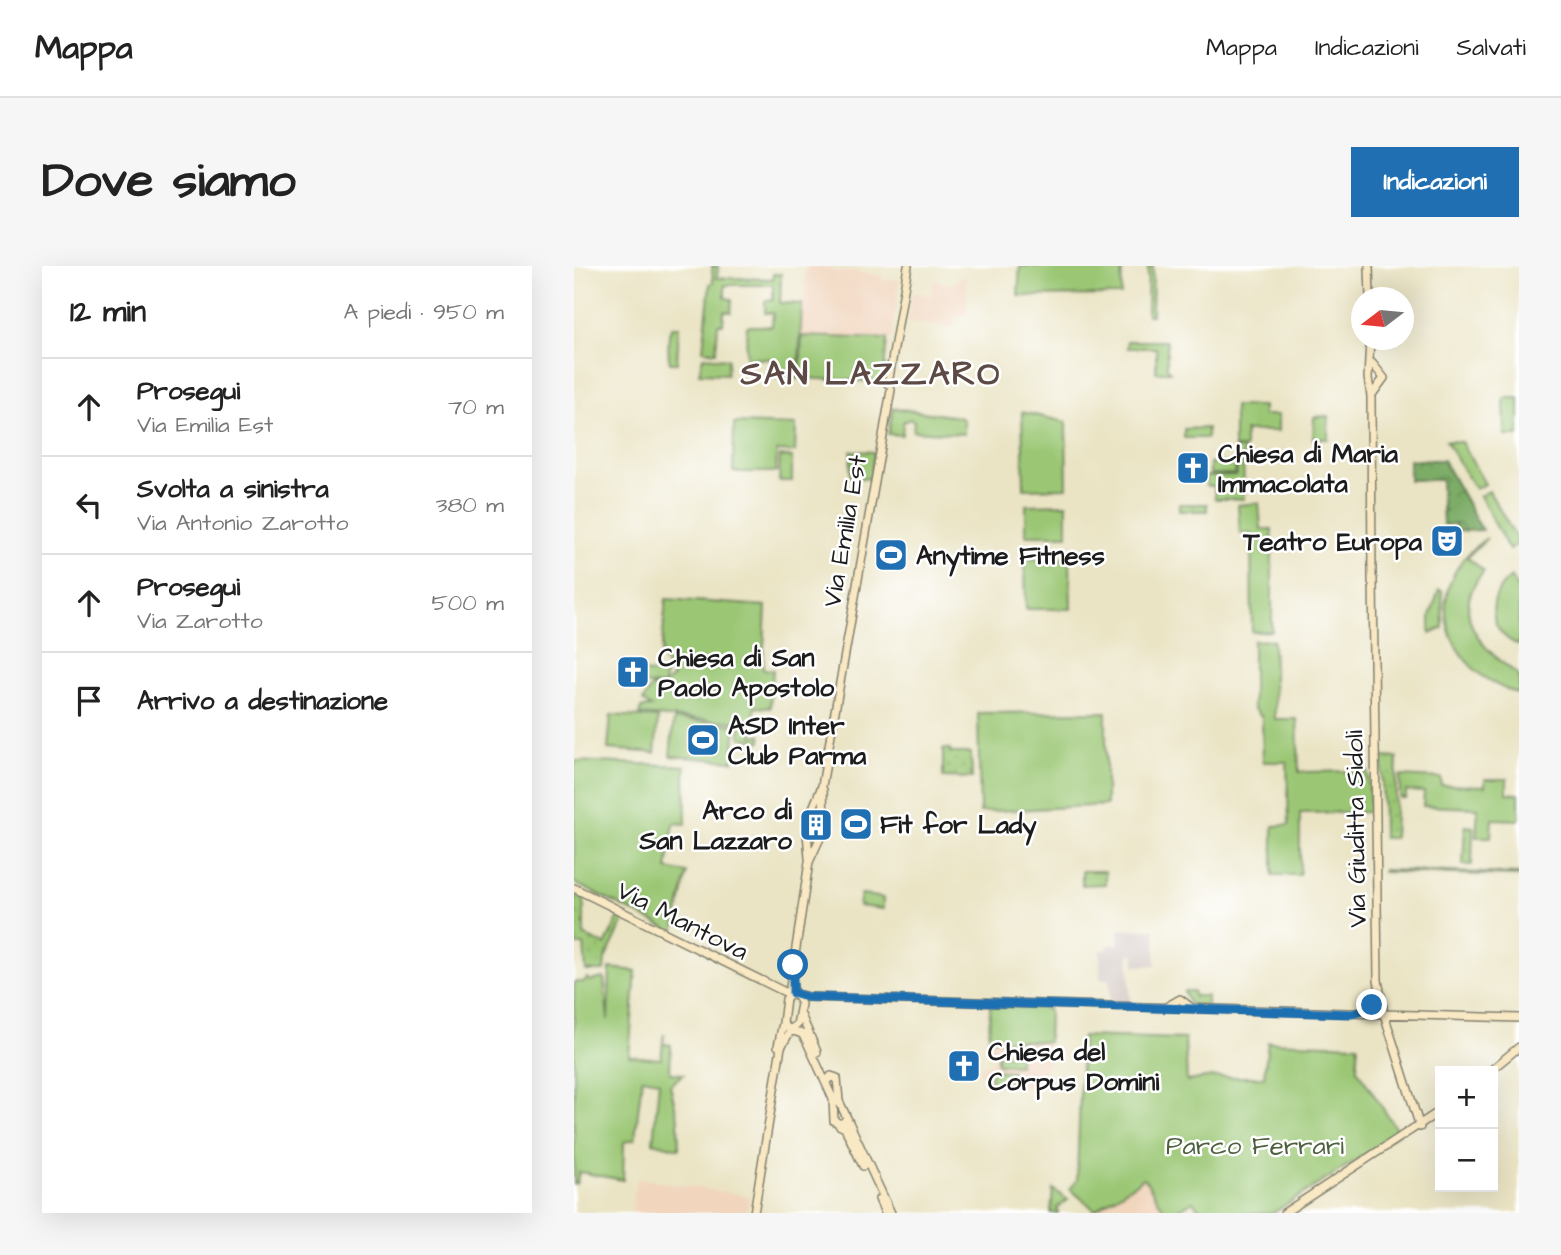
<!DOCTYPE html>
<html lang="it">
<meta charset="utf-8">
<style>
:root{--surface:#fff;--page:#f6f6f6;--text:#222;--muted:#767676;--line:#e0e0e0;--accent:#1f6fb2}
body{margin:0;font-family:"Architects Daughter",sans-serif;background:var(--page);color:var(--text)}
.controls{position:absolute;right:21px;bottom:21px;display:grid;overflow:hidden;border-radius:0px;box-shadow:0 7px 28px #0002}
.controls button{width:63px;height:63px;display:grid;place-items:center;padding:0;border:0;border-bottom:2px solid var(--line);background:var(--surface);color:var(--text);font:35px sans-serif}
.compass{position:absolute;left:777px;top:21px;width:63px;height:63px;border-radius:50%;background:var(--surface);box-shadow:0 7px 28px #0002;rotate:254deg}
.stop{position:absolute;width:21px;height:21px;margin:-16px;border:5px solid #1f6fb2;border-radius:50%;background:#fff}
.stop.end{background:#1f6fb2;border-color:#fff;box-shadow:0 2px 7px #0008}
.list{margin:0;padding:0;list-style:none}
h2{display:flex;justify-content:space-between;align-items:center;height:91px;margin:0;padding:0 28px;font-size:30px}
h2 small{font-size:23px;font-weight:400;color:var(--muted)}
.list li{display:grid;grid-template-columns:46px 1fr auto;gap:21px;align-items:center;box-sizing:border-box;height:98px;padding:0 28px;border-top:2px solid var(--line)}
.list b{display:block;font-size:26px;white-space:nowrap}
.list p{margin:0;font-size:23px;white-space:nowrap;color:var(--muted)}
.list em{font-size:23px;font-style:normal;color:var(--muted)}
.icon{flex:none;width:38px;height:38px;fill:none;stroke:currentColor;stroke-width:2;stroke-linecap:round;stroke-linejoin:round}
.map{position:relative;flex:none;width:945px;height:947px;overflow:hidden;border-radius:0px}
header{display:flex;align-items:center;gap:42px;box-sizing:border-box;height:98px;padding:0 35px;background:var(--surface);border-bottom:2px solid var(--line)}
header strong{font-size:33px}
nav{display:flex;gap:38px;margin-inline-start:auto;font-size:24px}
.intro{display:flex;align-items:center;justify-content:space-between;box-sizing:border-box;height:168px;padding:0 42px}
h1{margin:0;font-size:49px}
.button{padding:18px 32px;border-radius:0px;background:var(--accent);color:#fff;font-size:24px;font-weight:700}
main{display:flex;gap:42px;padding:0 42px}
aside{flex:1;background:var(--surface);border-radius:0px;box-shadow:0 7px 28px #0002}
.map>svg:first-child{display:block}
</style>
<header>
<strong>Mappa</strong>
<nav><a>Mappa</a><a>Indicazioni</a><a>Salvati</a></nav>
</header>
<div class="intro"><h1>Dove siamo</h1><a class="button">Indicazioni</a></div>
<main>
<aside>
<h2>12 min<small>A piedi · 950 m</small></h2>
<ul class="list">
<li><svg class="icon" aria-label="ahead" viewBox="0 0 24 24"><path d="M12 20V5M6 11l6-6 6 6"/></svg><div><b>Prosegui</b><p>Via Emilia Est</p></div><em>70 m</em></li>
<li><svg class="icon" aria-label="left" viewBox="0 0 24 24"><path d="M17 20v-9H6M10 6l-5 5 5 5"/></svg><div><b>Svolta a sinistra</b><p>Via Antonio Zarotto</p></div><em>380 m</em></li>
<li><svg class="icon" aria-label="ahead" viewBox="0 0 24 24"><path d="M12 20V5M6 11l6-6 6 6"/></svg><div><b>Prosegui</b><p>Via Zarotto</p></div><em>500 m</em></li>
<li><svg class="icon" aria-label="arrive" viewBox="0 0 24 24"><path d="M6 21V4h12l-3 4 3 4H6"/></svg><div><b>Arrivo a destinazione</b></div></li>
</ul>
</aside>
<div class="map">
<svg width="945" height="947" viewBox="0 0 945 947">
<defs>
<pattern id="grass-dots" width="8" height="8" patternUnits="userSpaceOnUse" patternTransform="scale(1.75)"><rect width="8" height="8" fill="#9bc774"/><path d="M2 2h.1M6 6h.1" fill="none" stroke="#85aa64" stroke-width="1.8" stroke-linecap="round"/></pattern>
<pattern id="forest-crowns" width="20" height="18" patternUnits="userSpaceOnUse" patternTransform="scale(1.75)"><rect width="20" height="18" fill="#7cac66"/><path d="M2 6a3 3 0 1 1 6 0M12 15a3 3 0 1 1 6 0" fill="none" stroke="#658b53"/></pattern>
</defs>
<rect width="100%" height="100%" fill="#fff"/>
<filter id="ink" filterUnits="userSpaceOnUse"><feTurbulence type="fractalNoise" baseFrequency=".0143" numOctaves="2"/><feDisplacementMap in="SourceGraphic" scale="14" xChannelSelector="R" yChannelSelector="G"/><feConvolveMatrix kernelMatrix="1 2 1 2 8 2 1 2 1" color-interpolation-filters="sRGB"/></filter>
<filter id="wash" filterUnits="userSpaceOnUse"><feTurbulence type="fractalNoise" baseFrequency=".00686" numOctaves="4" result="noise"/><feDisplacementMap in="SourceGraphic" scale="28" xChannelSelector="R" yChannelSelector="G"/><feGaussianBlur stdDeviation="1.57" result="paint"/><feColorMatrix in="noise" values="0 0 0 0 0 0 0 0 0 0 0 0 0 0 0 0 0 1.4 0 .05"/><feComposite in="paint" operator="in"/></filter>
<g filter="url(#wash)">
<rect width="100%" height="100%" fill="#eae4c4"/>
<path fill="#f1d5bd" d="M232,0L256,1V5H279L308,10L309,14H325L318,73L227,69Z
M392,9L393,48L380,51L379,62L334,55L338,27L357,29L360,14L382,18L384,12Z
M416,740L472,742L475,745L472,821L409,819L410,808H406L405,801L419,796V786L411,785V777H415Z
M63,912L175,930L173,947H57Z
M570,913L592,947H525L523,944Z"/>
<path fill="#cec1ba" d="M581,663L582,699L561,700V688H555L556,737L539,736L536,734L535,713H526V684H533L534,679L544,678V664Z"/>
<path fill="url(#grass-dots)" stroke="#5c7248" stroke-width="2" d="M605,238H633V245H605Z
M369,483H376L377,487H397L398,512L369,511Z
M808,491L823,492L820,572H809Z
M891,560L899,561L898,599H889Z
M809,604L945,608V610L809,606Z
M1,629L10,633V669L31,679L45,651L51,653L31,693L30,705H12L10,679H0Z
M610,725H619L620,730H633V741L615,738Z"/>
<path fill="url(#forest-crowns)" stroke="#4c6441" stroke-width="2" d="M835,194H869L908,264L882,265L881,258L869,259L867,214H835Z"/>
<path fill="#9bc774" stroke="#5c7248" stroke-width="2" d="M138,0H144L143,12L199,13V8H207L206,37L228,38L224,113L196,111L197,93L172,92L173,60H198L199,47H191V35L199,34V19H151V32L158,33L157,46L150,45L149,58H144L142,86L129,84L136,18L139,16Z
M446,0H548L547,29L444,30Z
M574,0H579L578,49H573Z
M98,61H105L103,97H96C94,91 93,66 98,61Z
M228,70L313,73L309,116L226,112Z
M553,75H593V102L596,106H582V82H553Z
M129,91L154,93L153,108L125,107Z
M945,132V170H931L930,132Z
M660,140H689V149H704V165H671V182H660Z
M319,142L385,151L390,154V168L339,165L340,155L336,153L329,156L328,169L314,168Z
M448,146L492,156L493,222L450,223Z
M754,150V173H739L740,151Z
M160,157L222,159L221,186L203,185L202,206H159Z
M633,162V172H610V163Z
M872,175L887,176L911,218L901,223Z
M662,183H669L670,233H641L640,220H632V210L663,209Z
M277,185L300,186L296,213L276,211Z
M206,190L218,191V215H205Z
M636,197H661V208H636Z
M915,225L945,277L935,284L906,230Z
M685,237L687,263H698V365L678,366L677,268L666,267L664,239Z
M493,238V269H452V239Z
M913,272L893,291L910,305C872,349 910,385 945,409V428C869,406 842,320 913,272Z
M496,292L497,343H452L451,293Z
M937,311L945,325V379C914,368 911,330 937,311Z
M865,324L868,325L869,362L856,368V350Z
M92,333L192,340L189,403L199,404L196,442L181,441L179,470L187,469V476L166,471V456L66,449L67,442L77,441L69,435L78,420L87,425L90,420L66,418L67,406L91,408L90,419L99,411L87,390Z
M699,374L701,453H723L725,506L794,505L796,546L726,547V609H699V560L715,559L713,496H689L688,451L679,442V375Z
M532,446V539L406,546L404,447Z
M37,449L84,452L81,487L34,483Z
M100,453L162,459L159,495L96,490Z
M0,495L111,500L112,558L100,557L93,603L113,607L100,666L0,617Z
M826,510L867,512V519L911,520V513H933V527L945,528V554L918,553L917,571H902L904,542L849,540L850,526L832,525V532H826Z
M508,605H531V618L508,619Z
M287,628L309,632V643L285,640Z
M36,702L62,705L55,790L87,793L90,768L89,778L97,779L96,807L109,808L96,819L104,853L105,883L79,876L85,815L68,812L61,873L50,876L49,914L5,906L3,917L0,918V716H11L13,712L16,715L30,712L34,754Z
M416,740L472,742L475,745L474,776L415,773Z
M508,770L611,773L613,815L639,811H690L694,776L784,779L783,803L825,867L699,947H628L619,935L600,947H592L570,912L521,944L496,923L503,914Z
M423,788L445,789V799L423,798Z
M417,804L438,805V818L416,817Z
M479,923L494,934L483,942L484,947H477Z"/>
</g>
<g filter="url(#ink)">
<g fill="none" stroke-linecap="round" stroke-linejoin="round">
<defs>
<path id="secondary" d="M795,0L796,32
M796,74L794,112L797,130L798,316
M314,118L334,0
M797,130L810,112L798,97
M799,313L804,714L809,742L807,748
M249,524L250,555C251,561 249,567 244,571L236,569L233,559L239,547H247L250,555
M235,552L248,520L317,124
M233,566L235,592
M0,622L215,728L235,596L248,568
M217,711L220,728L234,731L945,752
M217,728L224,730L227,738L223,759L215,764L209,757L212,733Z
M592,741L606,733L618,742
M809,745L846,861
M785,747L800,737L808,739
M227,749L243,786
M204,780L209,757
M916,805L945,781
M273,852L317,947
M265,859L271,862L289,900
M305,933L311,947
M180,947L207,781L217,764L228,768L232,774L259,833L260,855L268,858L273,852L265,835L263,812L257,810L252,816
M710,947L866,845"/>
</defs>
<use href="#secondary" stroke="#838070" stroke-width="10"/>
<use href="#secondary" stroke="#f8e8c3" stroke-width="7"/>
</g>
</g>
<g fill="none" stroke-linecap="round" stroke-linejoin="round" filter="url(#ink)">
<path stroke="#1f6fb2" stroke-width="9" d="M219,699V727L233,731L778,748L790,745L798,739"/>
</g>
<defs>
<symbol id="church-square" viewBox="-11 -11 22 22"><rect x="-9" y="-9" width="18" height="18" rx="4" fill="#1f6fb2" stroke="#fff"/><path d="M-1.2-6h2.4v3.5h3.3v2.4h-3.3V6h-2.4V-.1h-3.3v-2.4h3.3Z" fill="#fff"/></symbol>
<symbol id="theatre-square" viewBox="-11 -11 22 22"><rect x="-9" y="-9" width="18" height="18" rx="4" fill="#1f6fb2" stroke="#fff"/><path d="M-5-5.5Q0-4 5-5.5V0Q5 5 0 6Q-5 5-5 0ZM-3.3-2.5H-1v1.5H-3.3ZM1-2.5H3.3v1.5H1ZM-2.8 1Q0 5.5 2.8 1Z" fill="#fff"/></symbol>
<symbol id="stadium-square" viewBox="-11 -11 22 22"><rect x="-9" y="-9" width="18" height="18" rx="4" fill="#1f6fb2" stroke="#fff"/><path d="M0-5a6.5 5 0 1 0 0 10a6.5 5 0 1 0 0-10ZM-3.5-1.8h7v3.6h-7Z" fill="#fff"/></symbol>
<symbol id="building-square" viewBox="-11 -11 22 22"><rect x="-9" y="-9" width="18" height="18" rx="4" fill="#1f6fb2" stroke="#fff"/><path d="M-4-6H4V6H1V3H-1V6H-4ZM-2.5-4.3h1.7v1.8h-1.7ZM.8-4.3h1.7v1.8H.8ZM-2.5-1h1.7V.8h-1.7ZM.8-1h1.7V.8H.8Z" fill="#fff"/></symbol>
</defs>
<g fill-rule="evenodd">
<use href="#church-square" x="600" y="183" width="38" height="38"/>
<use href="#theatre-square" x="854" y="256" width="38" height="38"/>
<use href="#stadium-square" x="298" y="270" width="38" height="38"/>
<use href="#church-square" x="40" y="387" width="38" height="38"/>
<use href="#stadium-square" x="110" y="455" width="38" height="38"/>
<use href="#stadium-square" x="263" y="539" width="38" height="38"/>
<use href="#building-square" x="223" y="540" width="38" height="38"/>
<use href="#church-square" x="371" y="781" width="38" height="38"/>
</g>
<g text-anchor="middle" stroke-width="5" stroke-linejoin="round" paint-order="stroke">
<g font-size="26" font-weight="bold" fill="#1c1c1c" stroke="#fff" text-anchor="start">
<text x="644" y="196">Chiesa di Maria<tspan x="644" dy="30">Immacolata</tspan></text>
<text x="848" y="284" text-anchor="end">Teatro Europa</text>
<text x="342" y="298">Anytime Fitness</text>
<text x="84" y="400">Chiesa di San<tspan x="84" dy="30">Paolo Apostolo</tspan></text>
<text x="154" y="468">ASD Inter<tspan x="154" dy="30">Club Parma</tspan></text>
<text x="218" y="553" text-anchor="end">Arco di<tspan x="218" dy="30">San Lazzaro</tspan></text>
<text x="306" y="567">Fit for Lady</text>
<text x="414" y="794">Chiesa del<tspan x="414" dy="30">Corpus Domini</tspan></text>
</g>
<g font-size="26" fill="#1c1c1c" stroke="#fff">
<text transform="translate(270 265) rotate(-80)" y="9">Via Emilia Est</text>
<text transform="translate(781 563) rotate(-91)" y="9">Via Giuditta Sidoli</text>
<text transform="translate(109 654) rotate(27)" y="9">Via Mantova</text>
</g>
<g font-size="26" fill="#4f603f" stroke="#fff">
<text x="681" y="888">Parco Ferrari</text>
</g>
<g font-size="33" font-weight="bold" letter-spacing="2" fill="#5d4a45" stroke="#fff">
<text x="297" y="118">SAN LAZZARO</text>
</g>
</g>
</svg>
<div class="controls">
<button>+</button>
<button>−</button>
</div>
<svg class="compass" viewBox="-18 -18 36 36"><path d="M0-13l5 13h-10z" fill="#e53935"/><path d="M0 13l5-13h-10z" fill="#767676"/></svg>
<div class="stop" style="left:219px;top:699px"></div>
<div class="stop end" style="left:798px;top:739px"></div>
</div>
</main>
